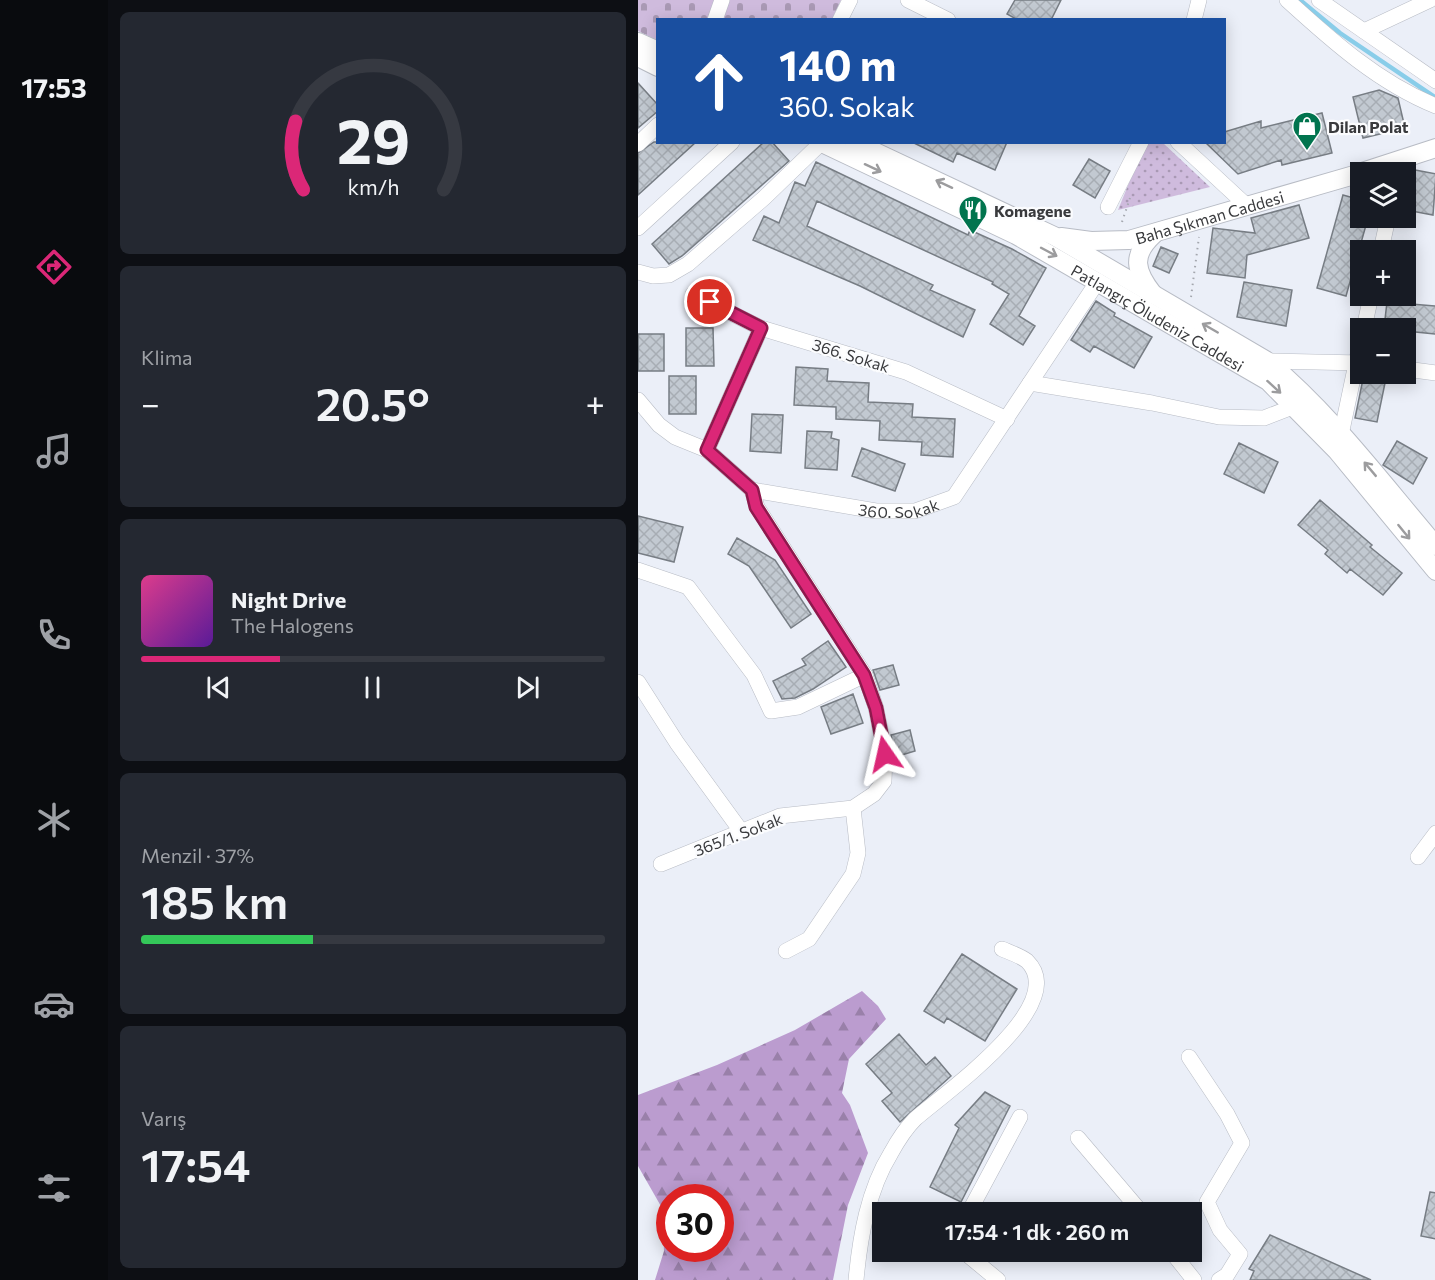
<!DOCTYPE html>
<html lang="tr">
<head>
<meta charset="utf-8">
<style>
	body { margin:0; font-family:Commissioner,sans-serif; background:#242831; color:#f1f3f6; height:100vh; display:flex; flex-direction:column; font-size:22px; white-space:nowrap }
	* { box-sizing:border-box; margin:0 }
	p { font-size:20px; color:#9ea1a6 }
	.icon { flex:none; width:33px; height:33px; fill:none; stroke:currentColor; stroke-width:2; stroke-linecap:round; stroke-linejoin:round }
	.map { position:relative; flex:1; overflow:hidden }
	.details { display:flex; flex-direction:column; gap:12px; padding:12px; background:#0d0f14; width:530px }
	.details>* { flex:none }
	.guide { position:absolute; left:18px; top:18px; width:570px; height:126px; border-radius:0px; box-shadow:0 3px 15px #0003; background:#1a4fa0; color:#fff; overflow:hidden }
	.fabs { position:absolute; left:712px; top:162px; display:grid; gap:12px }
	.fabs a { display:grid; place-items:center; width:66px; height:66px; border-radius:0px; background:#171b24; box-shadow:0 3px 15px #0003; font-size:30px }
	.speed { position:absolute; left:18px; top:1184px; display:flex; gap:12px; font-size:30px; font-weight:700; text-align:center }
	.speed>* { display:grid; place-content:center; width:78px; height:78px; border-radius:50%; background:#171b24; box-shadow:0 3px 15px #0003; line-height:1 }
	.speed .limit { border:9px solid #d22; background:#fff; color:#111 }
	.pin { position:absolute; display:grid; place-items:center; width:51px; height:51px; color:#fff; margin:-26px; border:3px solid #fff; border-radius:50%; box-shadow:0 2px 6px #0007 }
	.me { position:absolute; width:66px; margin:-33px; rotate:349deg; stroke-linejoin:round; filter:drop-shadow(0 0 4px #0008) }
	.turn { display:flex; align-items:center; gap:21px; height:126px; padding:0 24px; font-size:27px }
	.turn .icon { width:78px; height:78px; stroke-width:2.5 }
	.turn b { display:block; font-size:42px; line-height:51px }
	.big { font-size:45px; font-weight:600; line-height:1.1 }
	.details .tile { flex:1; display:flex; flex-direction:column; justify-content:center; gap:9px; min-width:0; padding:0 21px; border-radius:9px; background:#242831 }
	.details .dial { align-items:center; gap:0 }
	.dial svg { height:156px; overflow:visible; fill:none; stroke:#363941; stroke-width:7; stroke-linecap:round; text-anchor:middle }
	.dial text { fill:#f1f3f6; stroke:none }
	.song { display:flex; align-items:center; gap:18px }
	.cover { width:72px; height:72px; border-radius:9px; background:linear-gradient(135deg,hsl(330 70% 55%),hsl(270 70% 35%)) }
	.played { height:6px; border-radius:3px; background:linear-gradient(90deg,#db2777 30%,#363941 30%) }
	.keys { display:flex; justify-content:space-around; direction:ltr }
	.heat { display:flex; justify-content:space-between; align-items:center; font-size:33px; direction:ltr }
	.charge { height:9px; border-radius:4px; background:linear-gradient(90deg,#34c759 37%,#363941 0) }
	.trip { position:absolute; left:234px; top:1202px; width:330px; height:60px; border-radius:0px; background:#171b24; box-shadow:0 3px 15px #0003; font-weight:600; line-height:60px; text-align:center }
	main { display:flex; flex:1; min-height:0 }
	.menu { display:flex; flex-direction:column; width:108px; justify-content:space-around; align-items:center; background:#090b0e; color:#9ea1a6 }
	.menu .icon { width:42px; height:42px }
	.menu .on { color:#db2777 }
	.menu b { font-size:27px; color:#f1f3f6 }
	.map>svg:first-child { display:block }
</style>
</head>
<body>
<main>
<nav class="menu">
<b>17:53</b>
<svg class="icon on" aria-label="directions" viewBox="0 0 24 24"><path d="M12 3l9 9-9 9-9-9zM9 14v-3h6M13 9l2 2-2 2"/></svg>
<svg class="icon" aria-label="music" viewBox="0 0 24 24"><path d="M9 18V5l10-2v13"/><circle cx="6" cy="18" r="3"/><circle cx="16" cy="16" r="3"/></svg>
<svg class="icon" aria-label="phone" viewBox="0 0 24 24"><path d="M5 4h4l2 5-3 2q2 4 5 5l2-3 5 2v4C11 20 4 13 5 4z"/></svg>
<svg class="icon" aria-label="climate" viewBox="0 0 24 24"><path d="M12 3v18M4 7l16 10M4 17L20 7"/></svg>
<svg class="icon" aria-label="car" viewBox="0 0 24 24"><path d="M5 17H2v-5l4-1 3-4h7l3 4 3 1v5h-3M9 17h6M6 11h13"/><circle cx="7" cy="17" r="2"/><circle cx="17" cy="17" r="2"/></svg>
<svg class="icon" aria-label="filters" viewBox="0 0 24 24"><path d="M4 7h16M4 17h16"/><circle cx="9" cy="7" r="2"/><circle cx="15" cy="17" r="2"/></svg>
</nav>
<section class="details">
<div class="tile dial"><svg viewBox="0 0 100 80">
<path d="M14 69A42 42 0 1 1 86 69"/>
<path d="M14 69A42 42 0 0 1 10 34" stroke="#db2777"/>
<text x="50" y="56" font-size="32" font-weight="700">29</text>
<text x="50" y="72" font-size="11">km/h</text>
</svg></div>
<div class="tile"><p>Klima</p>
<div class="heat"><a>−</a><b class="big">20.5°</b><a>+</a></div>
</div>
<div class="tile">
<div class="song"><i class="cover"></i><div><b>Night Drive</b><p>The Halogens</p></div></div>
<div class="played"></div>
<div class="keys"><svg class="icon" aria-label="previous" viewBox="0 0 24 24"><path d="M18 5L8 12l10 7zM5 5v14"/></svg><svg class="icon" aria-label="pause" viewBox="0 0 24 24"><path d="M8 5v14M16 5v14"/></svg><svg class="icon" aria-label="next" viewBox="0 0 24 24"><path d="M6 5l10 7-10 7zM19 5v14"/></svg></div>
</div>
<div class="tile"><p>Menzil · 37%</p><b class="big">185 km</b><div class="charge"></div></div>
<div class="tile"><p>Varış</p><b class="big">17:54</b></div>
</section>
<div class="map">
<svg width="798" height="1280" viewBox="0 0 798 1280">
	<defs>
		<pattern id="forest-firs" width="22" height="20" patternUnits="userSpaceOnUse" patternTransform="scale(1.5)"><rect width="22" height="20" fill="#bb9ccf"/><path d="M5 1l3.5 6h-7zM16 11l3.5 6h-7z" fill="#9980a9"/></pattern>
		<pattern id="cemetery-stones" width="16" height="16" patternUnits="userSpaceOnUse" patternTransform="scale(1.5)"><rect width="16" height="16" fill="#cfbbdd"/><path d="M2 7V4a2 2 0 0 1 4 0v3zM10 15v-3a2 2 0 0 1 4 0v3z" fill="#a999b4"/></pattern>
		<pattern id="park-dots" width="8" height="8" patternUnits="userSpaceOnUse" patternTransform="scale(1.5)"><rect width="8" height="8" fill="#cfbbdd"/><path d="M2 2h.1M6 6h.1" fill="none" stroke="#a999b4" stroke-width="1.8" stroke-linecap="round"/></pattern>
		<pattern id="building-cross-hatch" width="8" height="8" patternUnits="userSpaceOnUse" patternTransform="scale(1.5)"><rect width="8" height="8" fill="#c2c9d1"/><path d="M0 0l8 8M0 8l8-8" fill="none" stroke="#a7adb4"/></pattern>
	</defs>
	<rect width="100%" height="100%" fill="#ebeff8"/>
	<path fill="url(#forest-firs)" fill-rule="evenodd" d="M224 991 240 1006 248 1019 211 1059 204 1093 212 1105 230 1153 210 1205 195 1280H17L26 1251 24 1208 0 1166V1095L79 1065 157 1030ZM32 1197H82V1248H32Z"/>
	<path fill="url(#cemetery-stones)" d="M0 0H203L194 19 20 20 19 40 0 31Z"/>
	<path fill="url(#park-dots)" d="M507 143H525L572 187 480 210Z"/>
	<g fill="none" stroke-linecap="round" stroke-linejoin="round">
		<path stroke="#89cde9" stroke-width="4.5" d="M662 0 702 33 798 98"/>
	</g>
	<path fill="url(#building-cross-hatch)" stroke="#777d84" stroke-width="1.5" d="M377 0H423L413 20H380L369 14Z
		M0 83 20 105V111L0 128Z
		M741 90 760 98 767 128 725 138 715 97Z
		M684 113 694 153 644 165 643 160 600 174 567 142H586V132L623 121V128Z
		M16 142H58L0 195V153Z
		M126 142H134L151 161 44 256 31 264 14 244Z
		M274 142H369L357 170 319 153 315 162Z
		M451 159 472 171 457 198 435 185Z
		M178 162 330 235 332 230 374 249 408 268 381 316 397 326 385 345 352 324 371 294 354 284 355 282 179 201 169 226 295 285 292 290 337 310 325 337 222 286 115 240 126 216 141 223 157 182 167 186Z
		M772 169 798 174 795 215 768 210Z
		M705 195 723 200V218H730L708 296 679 288Z
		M661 205 671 238 609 255 607 278 569 273 575 228 617 233 613 218Z
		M523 247 540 254 531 273 515 266Z
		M606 282 654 290 648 326 599 317Z
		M458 301 477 313 476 316 514 337 496 368 456 346 452 352 433 340Z
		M749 302 798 306V334L768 331V328H746Z
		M48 328H75L76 366H48Z
		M0 334H26V371H0Z
		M158 367 190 369 189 381 231 383 230 402 275 404 274 417 317 419 315 457 283 455 284 442 241 440 242 421 198 419V407L156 405Z
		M31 376H58V414H31Z
		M725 379 747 383 739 422 717 418Z
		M114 414 145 415 143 453 112 451Z
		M169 431 194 432 193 438 201 440 199 470 167 468Z
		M759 441 789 458 775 484 745 465Z
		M601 443 640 462 626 493 586 474Z
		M224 448 267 464 257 491 214 476Z
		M682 500 734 545 732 547 764 573 745 595 712 569 709 573 687 554 690 550 660 525Z
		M0 516 45 527 36 562 0 553Z
		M99 538 137 560 173 614 153 628 111 566 90 554Z
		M190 641 208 667 175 689 157 698 144 699 135 681 168 665 164 659Z
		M255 665 261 685 242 690 235 670Z
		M215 694 225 723 193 734 183 707Z
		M272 730 277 751 257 757 253 735Z
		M324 954 379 989 347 1041 309 1018 306 1023 286 1011Z
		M261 1034 288 1065 297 1057 313 1076 262 1122 244 1101 254 1093 228 1064Z
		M347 1092 372 1106 323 1202 292 1187 321 1128 317 1125Z
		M792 1192 798 1193V1239L783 1236Z
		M632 1235 733 1280H612L616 1271 611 1269Z"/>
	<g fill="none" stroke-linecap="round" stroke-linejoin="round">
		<g stroke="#b8bcc5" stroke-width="16">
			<g id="minor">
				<path d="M270 0 310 20"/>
				<path d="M649 0C694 41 741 83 798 106"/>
				<path d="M681 0 798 81"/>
				<path d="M77 20 84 0"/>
				<path d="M202 20 212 0"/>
				<path d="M556 20 561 0"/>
				<path d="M726 31 792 0"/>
				<path d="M540 142 608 205"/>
				<path d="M0 144 20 125"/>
				<path d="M470 207 503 142"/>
				<path d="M0 228 94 142"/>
				<path d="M743 250 750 218"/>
				<path d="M0 272 15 276 31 275 50 264 126 198 183 143"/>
				<path d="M55 294 123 328 268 372 369 419"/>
				<path d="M726 328 733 296"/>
				<path d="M629 361 723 363"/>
				<path d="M768 369 798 373"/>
				<path d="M392 383 514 403 581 417 626 418 657 406"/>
				<path id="s1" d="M0 400 21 425 37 437 69 450 114 490 238 511H277L316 497 460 281"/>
				<path d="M703 435 723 340"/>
				<path d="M69 450 123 328"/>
				<path d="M0 570 50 587 116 675 133 711 160 707 227 675"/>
				<path d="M0 682 39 743 103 831"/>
				<path d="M780 857 798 833"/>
				<path d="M23 864 142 816 215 808 236 794 246 781 247 754 238 708 227 675 119 507 114 490"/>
				<path d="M148 951 171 939 215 874 220 853 215 808"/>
				<path d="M551 1057 589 1114 604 1143 569 1202 582 1230 602 1254 589 1275 581 1280"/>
				<path d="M440 1138 503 1212"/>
				<path d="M331 1212 382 1117"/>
				<path d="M325 1251 360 1280"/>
				<path d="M533 1251 556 1280"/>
				<path d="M218 1280C222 1237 230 1190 253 1153 259 1142 268 1128 277 1119 305 1094 434 1005 389 961 383 956 371 952 364 949"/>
			</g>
		</g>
		<g stroke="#b8bcc5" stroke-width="20">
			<g id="major">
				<path d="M0 42 20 51"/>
				<path d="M0 57 20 67"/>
				<path id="s2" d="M182 142 378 235 630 381 699 451 798 571"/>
				<path d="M216 142 416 236 629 361C693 414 744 483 798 546"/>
				<path d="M724 172 798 148"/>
				<path id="s3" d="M423 237 453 241 491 240 723 173"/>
				<path d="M515 294C497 271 493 255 516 234"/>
			</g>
		</g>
		<path stroke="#a4a7ae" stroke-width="2" stroke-dasharray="1.5 4.5" stroke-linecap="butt" d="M484 222 492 198
			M553 297 561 237"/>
		<use href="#minor" stroke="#fff" stroke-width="15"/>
		<use href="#major" stroke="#fff" stroke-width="18"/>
	</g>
	<defs><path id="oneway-shaft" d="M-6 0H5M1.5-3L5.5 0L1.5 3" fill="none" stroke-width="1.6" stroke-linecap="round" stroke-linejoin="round" transform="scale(1.5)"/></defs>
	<g stroke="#9c9c9e">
		<use href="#oneway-shaft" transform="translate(235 168) rotate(25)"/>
		<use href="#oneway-shaft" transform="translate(306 184) rotate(-155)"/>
		<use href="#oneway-shaft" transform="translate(411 252) rotate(28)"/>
		<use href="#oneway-shaft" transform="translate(572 328) rotate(-150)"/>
		<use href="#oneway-shaft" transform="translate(636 387) rotate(42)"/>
		<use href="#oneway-shaft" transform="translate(732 469) rotate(-130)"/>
		<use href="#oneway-shaft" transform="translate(766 532) rotate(51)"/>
	</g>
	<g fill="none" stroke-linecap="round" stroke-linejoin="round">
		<g stroke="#8e194d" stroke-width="15">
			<path id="route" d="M72 302 123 328 69 450 114 490 118 507 226 675 238 708 247 754"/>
		</g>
		<use href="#route" stroke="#db2777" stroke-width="10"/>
	</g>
	<defs>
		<g id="shop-pin" transform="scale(1.5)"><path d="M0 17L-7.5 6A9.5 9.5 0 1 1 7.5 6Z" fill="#01744e" stroke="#fbfcfe"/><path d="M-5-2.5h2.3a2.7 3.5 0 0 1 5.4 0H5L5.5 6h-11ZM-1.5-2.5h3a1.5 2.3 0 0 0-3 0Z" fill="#fff"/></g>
		<g id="restaurant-pin" transform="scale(1.5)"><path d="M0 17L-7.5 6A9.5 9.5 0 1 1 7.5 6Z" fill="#01744e" stroke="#fbfcfe"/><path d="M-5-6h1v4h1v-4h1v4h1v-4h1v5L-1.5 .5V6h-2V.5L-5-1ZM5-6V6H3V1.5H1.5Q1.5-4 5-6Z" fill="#fff"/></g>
	</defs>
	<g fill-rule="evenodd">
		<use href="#shop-pin" x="669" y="126"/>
		<use href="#restaurant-pin" x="335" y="210"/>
	</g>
	<g text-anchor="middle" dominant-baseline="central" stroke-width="4.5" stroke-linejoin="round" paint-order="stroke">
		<g font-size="16" font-weight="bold" fill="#393a3d" stroke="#fbfcfe" text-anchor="start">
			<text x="690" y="126">Dilan Polat</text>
			<text x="356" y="210">Komagene</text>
		</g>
		<g font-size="16" fill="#393a3d" stroke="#fbfcfe">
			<text stroke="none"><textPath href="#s3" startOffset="152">Baha Şıkman Caddesi</textPath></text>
			<text stroke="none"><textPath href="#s2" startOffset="381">Patlangıç Öludeniz Caddesi</textPath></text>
			<text transform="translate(213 355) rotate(17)">366. Sokak</text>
			<text stroke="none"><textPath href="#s1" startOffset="296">360. Sokak</textPath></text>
			<text transform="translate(100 834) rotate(-21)">365/1. Sokak</text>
		</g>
	</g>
</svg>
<div class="fabs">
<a><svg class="icon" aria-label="layers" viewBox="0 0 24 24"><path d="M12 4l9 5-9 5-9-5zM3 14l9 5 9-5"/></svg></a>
<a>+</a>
<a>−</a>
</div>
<div class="speed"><div class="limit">30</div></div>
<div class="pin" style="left:72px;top:302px;background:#d93025"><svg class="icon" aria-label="arrive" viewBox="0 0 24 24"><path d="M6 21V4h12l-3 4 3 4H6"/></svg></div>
<svg class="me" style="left:247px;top:754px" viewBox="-20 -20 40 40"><path d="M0-17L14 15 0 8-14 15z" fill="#db2777" stroke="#fff" stroke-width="4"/></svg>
<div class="trip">17:54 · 1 dk · 260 m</div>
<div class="guide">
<div class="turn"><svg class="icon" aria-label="ahead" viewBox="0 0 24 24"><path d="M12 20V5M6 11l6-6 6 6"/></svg><div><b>140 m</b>360. Sokak</div></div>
</div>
</div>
</main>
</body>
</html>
